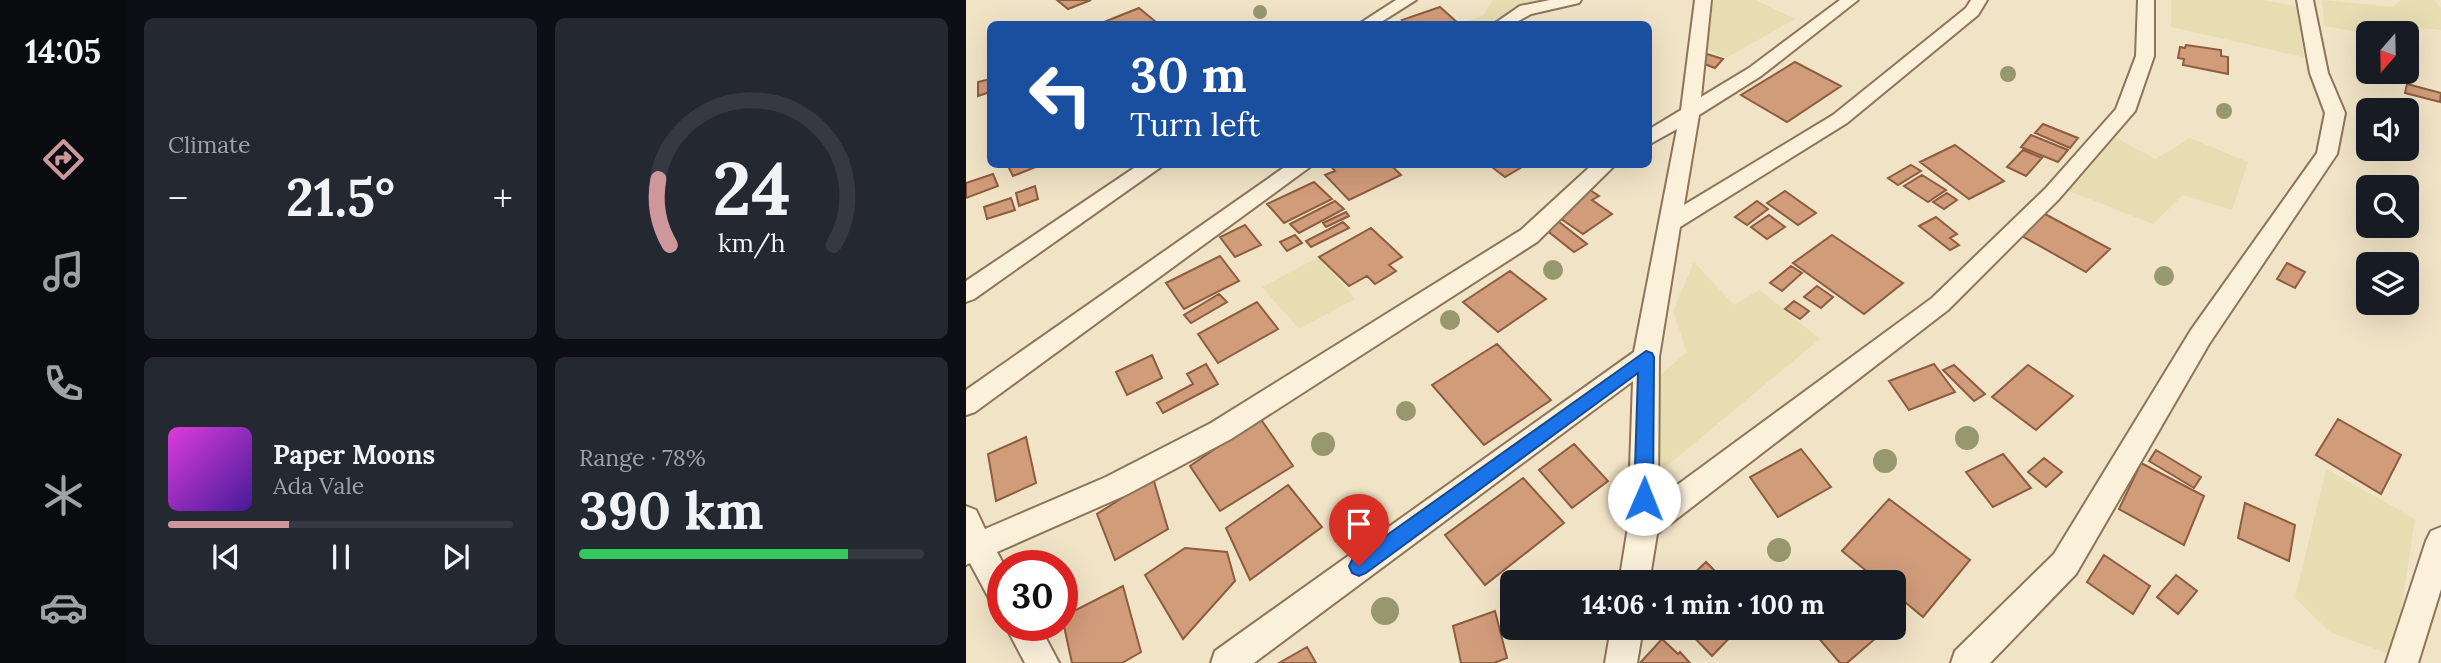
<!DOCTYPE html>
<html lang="en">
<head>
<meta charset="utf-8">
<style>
	body { margin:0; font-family:Lora,serif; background:#242831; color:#f1f3f6; height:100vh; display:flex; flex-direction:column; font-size:26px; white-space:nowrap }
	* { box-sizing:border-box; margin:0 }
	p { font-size:23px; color:#9ea1a6 }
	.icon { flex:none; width:38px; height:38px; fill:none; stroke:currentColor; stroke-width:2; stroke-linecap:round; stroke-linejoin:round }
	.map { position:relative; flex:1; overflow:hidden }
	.details { display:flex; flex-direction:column; gap:18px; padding:18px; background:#0d0f14; width:840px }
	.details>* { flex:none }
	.banner { position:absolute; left:21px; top:21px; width:665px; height:147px; border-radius:10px; box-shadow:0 7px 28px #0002; background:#1a4fa0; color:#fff; overflow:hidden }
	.needle { width:46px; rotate:200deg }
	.fabs { position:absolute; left:1390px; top:21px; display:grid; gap:14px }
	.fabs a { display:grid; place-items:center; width:63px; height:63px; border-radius:10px; background:#171b24; box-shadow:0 7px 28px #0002; font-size:35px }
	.speed { position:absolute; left:21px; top:550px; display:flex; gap:14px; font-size:35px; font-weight:700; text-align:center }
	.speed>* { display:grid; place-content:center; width:91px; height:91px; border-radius:50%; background:#171b24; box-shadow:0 7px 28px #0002; line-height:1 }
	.speed .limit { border:10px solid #d22; background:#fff; color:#111 }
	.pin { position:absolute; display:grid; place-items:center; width:60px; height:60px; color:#fff; margin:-72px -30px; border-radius:50% 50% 50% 0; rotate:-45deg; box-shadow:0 0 7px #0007 }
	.pin .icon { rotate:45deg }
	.me { position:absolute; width:77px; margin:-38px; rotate:1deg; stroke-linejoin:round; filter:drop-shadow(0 0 5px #0008) }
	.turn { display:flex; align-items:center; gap:24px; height:147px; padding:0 28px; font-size:32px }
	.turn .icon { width:91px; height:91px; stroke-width:2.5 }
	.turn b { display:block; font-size:49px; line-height:60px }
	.big { font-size:52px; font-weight:800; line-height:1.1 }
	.details .widget { flex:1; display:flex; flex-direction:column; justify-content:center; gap:10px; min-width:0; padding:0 24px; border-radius:10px; background:#242831 }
	.details .dial { align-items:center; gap:0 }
	.dial svg { height:182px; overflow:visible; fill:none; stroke:#363941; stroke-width:7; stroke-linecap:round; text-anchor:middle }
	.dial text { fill:#f1f3f6; stroke:none }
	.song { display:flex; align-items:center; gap:21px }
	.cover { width:84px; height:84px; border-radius:10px; background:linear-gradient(135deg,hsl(300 70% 55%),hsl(260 70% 35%)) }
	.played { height:7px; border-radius:4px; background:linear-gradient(90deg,#cd979b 35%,#363941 35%) }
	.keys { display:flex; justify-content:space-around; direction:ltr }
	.heat { display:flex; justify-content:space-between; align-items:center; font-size:38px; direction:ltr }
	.charge { height:10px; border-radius:5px; background:linear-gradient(90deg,#34c759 78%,#363941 0) }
	.details .tiles { flex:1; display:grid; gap:18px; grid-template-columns:repeat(2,1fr) }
	.trip { position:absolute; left:534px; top:570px; width:406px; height:70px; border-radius:10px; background:#171b24; box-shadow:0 7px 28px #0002; font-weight:800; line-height:70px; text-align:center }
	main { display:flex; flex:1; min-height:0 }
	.dock { display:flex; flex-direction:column; width:126px; justify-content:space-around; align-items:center; background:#090b0e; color:#9ea1a6 }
	.dock .icon { width:49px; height:49px }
	.dock .on { color:#cd979b }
	.dock b { font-size:32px; color:#f1f3f6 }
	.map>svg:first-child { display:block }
</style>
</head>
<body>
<main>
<nav class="dock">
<b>14:05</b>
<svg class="icon on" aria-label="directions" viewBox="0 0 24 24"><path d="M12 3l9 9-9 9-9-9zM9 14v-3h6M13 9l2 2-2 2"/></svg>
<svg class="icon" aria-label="music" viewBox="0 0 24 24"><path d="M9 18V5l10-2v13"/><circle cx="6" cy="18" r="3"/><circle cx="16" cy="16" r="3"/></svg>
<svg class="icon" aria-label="phone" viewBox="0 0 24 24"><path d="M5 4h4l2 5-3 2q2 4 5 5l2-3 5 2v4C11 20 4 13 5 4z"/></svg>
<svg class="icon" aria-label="climate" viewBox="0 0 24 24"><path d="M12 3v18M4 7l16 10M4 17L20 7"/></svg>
<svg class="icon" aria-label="car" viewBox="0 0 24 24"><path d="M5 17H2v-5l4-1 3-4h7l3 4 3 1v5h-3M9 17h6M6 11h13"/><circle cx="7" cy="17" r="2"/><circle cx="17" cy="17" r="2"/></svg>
</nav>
<section class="details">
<div class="tiles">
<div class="widget"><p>Climate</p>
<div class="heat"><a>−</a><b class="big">21.5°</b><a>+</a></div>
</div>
<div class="widget dial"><svg viewBox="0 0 100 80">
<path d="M14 69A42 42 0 1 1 86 69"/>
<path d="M14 69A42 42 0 0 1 9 40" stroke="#cd979b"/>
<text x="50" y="56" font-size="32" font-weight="700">24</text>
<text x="50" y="72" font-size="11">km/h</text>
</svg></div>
<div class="widget">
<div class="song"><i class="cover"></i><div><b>Paper Moons</b><p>Ada Vale</p></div></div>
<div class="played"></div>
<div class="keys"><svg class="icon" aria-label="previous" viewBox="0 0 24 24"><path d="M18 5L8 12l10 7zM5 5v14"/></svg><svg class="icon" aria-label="pause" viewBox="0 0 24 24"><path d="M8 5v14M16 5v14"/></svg><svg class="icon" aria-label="next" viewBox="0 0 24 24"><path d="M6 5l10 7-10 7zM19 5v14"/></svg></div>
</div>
<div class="widget"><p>Range · 78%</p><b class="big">390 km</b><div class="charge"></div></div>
</div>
</section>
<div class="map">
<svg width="1475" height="663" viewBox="0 0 1475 663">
	<rect width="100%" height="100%" fill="#f1e3c6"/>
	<path fill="#e7ddb3" d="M527 0H589L553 10 532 24 499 22 517 15Z
		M742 0H790L829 19 760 58 736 47 746 13Z
		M1205 0H1296L1330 6 1338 57 1205 27Z
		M1356 0 1427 7 1435 0H1468L1475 8V30L1420 25 1415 33 1402 34 1358 26Z
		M1147 136 1189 159 1224 138 1282 162 1266 210 1217 195 1187 224 1098 189Z
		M353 257 389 299 333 329 296 287Z
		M728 262 768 305 794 290 854 339 697 469 679 389 721 352 707 311Z
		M1360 469 1449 519 1428 656 1364 632 1329 598Z"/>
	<path fill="#d19c7a" stroke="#8e5c3f" stroke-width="2" d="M91 0H125L102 9Z
		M474 7 493 24H441L436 20Z
		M173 8 190 22 133 24Z
		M1220 45 1255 50V56L1262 57V74L1217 65 1218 59 1212 58 1214 47 1219 48Z
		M741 54 757 59 749 68 733 62Z
		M829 62 875 86 821 122 775 95Z
		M24 79V92L12 96V82Z
		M1441 84 1475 93 1474 102 1439 93Z
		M1077 124 1112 138 1104 148 1069 133Z
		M1065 135 1102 150 1092 162 1055 147Z
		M989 145 1038 181 1003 199 954 162Z
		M1057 150 1076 158 1060 176 1041 167Z
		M41 164H77L47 176Z
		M424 164 435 175 383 200 359 175 369 171 363 164Z
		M522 164H561L539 177Z
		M945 165 955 171 932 185 922 178Z
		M27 174 32 186 0 198V183Z
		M956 175 980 190 962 202 938 186Z
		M348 182 366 199 318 223 301 204Z
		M69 186 72 199 53 206 50 193Z
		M624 190 633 196 626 200 646 214 617 234 588 214Z
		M819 191 850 213 832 225 801 203Z
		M981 193 991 200 978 209 967 202Z
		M45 198 49 210 21 219 18 207Z
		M369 201 378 209 333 233 324 224Z
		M791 201 802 209 781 225 769 217Z
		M380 212 383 216 360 227 357 223Z
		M1079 214 1144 249 1120 272 1056 236Z
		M803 215 819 227 801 239 785 227Z
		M970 217 991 234 984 238 993 245 984 250 953 226Z
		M592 221 621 244 608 252 579 229Z
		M377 222 383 228 345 247 340 241Z
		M279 225 295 245 269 257 254 237Z
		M405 228 436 257 423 265 430 271 409 284 401 276 383 286 353 257Z
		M329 235 336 243 321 251 314 242Z
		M866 235 937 283 898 314 827 263Z
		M254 256 273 281 218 309 200 283Z
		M1321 263 1339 272 1329 288 1311 279Z
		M825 266 836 273 816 291 804 283Z
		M544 271 580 299 532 332 497 302Z
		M851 286 867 297 855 308 838 297Z
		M253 294 261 302 225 323 218 315Z
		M828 301 843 311 834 319 819 309Z
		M291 302 312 329 252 363 232 334Z
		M531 344 585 400 518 445 466 385Z
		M186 355 196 378 161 395 150 372Z
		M240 364 252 384 197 413 191 403 227 384 221 374Z
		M968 364 989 392 943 410 923 381Z
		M988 365 1019 394 1008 401 977 370Z
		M1062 365 1107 396 1070 430 1026 397Z
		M294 418 327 466 254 511 224 466Z
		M1372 419 1435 455 1415 494 1350 455Z
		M60 437 70 483 30 501 22 454Z
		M608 444 642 481 606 508 573 470Z
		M835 449 865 487 812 517 784 477Z
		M1190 450 1235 477 1228 488 1183 461Z
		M1037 454 1065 488 1027 507 1000 472Z
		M1078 458 1096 472 1080 487 1062 472Z
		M1175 463 1238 496 1218 545 1153 509Z
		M187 478 202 529 149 560 131 514Z
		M557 478 598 523 519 585 479 535Z
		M322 485 356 527 284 580 260 528Z
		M923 499 1004 560 957 617 928 593V583H915L876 551Z
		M1279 503 1329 525 1323 561 1272 538Z
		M219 548 261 552 269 581 217 639 179 575Z
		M1138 555 1184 586 1167 614 1121 582Z
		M740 562 761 583H718Z
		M1210 575 1231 591 1212 614 1191 597Z
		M157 586 175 652 156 663H106L96 617Z
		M529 611 541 658 528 663H495L487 626Z
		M719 628H773L746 656Z
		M844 628H901L910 638 881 663H874Z
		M696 639 712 654 714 652 724 663H674Z
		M341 647 350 663H313Z"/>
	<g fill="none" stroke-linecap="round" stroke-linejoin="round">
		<g stroke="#8d745a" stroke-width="4">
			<path id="minor" d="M430 0H450L412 24H393Z
				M584 0H615L613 3 565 14 547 24H528L554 6Z
				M729 0H745L735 97 783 68 874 0H892L795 76 733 115 718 205 867 115 1000 8 1005 0H1021L1012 15 881 123 714 227 693 357 692 499 966 298 1079 189 1150 109 1170 56 1172 0H1188V56L1169 111 1093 199 982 310 691 534 683 583H653L662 527 667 381 288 663H245L249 651 668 352 711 129 682 145V130L715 110Z
				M1331 0H1347L1362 73 1379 113 1371 154 1243 344 1110 574 1024 663H985L989 651 1088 554 1225 330 1351 153 1359 113 1344 73Z
				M174 164H199L8 299 0 302V281Z
				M323 164H348L9 412 0 415V390Z
				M627 164H650L571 242 265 439 160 495 31 552 38 565 37 608 26 604 4 563 0 565V506L10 510 19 529 140 477 245 423 555 230Z
				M1475 527V589L1452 663H1420L1460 541 1465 531Z
				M39 625H73L93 663H59Z
				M645 628H677L671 663H639Z"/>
		</g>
		<use href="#minor" fill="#fbf0da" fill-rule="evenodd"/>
	</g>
	<g fill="#97986d">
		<circle cx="294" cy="12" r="7"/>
		<circle cx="1042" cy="74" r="8"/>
		<circle cx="1258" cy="111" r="8"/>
		<circle cx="587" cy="270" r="10"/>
		<circle cx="1198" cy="276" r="10"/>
		<circle cx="484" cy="320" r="10"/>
		<circle cx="440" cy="411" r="10"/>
		<circle cx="1001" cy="438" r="12"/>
		<circle cx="357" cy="444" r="12"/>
		<circle cx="919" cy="461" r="12"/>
		<circle cx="813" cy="550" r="12"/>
		<circle cx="419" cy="611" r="14"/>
	</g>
	<path fill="#1a73e8" stroke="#114b97" stroke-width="2" d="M680 351 686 353 688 357 687 499 684 505 678 508 671 505 668 499 672 373 400 573 393 576 386 573 383 566 386 560Z"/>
</svg>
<div class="fabs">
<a><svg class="needle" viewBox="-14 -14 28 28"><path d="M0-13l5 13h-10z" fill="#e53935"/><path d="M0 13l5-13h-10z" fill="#9ea1a6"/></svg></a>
<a><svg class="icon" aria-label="sound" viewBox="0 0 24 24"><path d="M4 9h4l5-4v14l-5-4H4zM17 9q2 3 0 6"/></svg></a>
<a><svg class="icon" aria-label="search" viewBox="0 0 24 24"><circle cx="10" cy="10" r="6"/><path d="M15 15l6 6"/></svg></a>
<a><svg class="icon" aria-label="layers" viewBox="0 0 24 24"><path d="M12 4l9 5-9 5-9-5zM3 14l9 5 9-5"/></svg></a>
</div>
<div class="speed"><div class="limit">30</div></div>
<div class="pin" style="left:393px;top:566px;background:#d93025"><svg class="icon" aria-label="arrive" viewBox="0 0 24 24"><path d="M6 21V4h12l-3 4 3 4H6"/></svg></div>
<svg class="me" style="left:678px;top:499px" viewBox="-20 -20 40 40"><circle r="19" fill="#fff"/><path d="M0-13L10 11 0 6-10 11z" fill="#1a73e8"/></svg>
<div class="trip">14:06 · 1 min · 100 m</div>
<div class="banner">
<div class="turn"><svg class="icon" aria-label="left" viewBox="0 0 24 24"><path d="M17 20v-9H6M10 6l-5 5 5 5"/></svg><div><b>30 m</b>Turn left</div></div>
</div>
</div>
</main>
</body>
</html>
